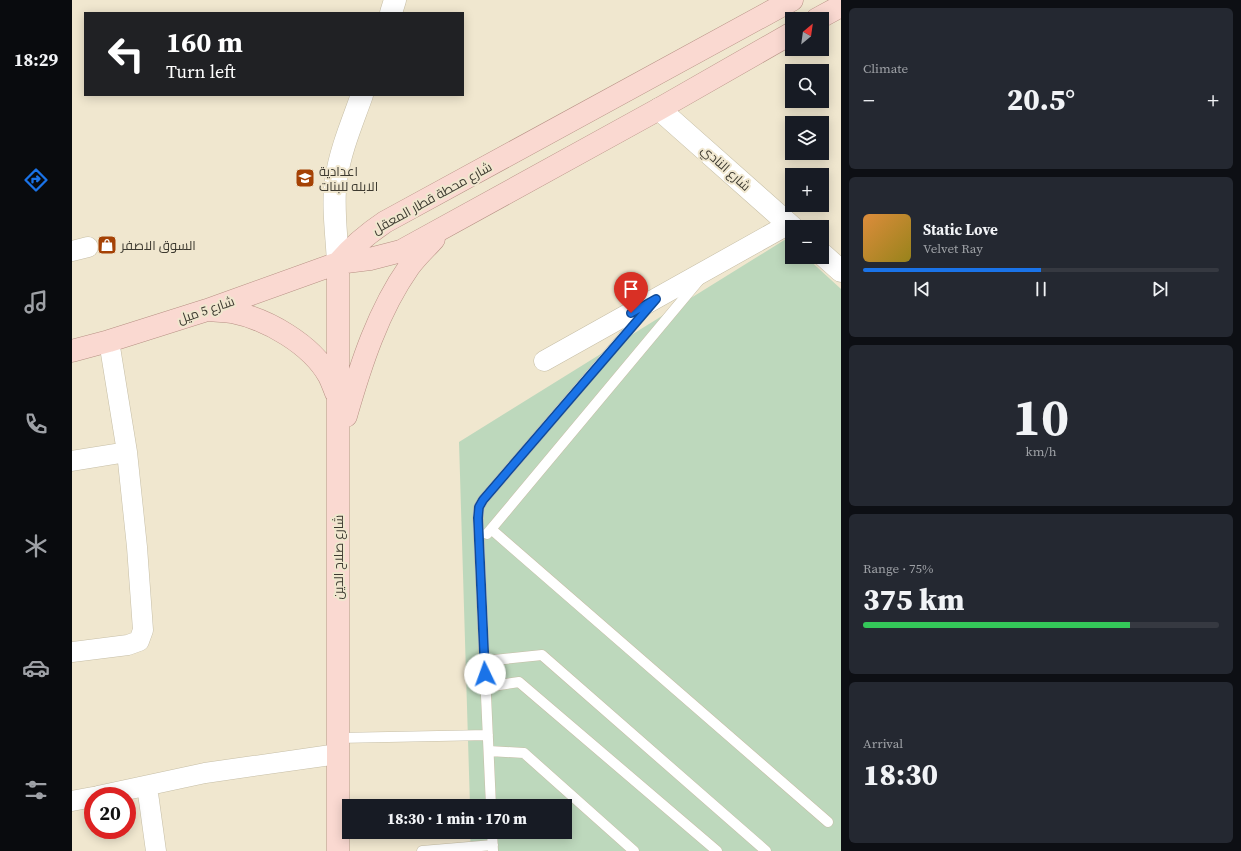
<!DOCTYPE html>
<html lang="en">
<head>
<meta charset="utf-8">
<style>
	body { margin:0; font-family:"Source Serif 4",Cairo,serif; background:#242831; color:#f1f3f6; height:100vh; display:flex; flex-direction:column; font-size:15px; white-space:nowrap }
	* { box-sizing:border-box; margin:0 }
	p { font-size:13px; color:#9ea1a6 }
	.icon { flex:none; width:22px; height:22px; fill:none; stroke:currentColor; stroke-width:2; stroke-linecap:round; stroke-linejoin:round }
	.map { position:relative; flex:1; overflow:hidden }
	.drawer { display:flex; flex-direction:column; gap:8px; padding:8px; background:#0d0f14; width:400px }
	.drawer>* { flex:none }
	.top-card { position:absolute; left:12px; top:12px; width:380px; height:84px; border-radius:0px; box-shadow:0 2px 10px #0003; background:#202124; color:#fff; overflow:hidden }
	.needle { width:26px; rotate:29deg }
	.tools { position:absolute; left:713px; top:12px; display:grid; gap:8px }
	.tools a { display:grid; place-items:center; width:44px; height:44px; border-radius:0px; background:#171b24; box-shadow:0 2px 10px #0003; font-size:20px }
	.speed { position:absolute; left:12px; top:787px; display:flex; gap:8px; font-size:20px; font-weight:700; text-align:center }
	.speed>* { display:grid; place-content:center; width:52px; height:52px; border-radius:50%; background:#171b24; box-shadow:0 2px 10px #0003; line-height:1 }
	.speed .limit { border:6px solid #d22; background:#fff; color:#111 }
	.pin { position:absolute; display:grid; place-items:center; width:34px; height:34px; color:#fff; margin:-41px -17px; border-radius:50% 50% 50% 0; rotate:-45deg; box-shadow:0 0 4px #0007 }
	.pin .icon { rotate:45deg }
	.me { position:absolute; width:44px; margin:-22px; rotate:357deg; stroke-linejoin:round; filter:drop-shadow(0 0 3px #0008) }
	.turn { display:flex; align-items:center; gap:14px; height:84px; padding:0 16px; font-size:18px }
	.turn .icon { width:52px; height:52px; stroke-width:2.5 }
	.turn b { display:block; font-size:28px; line-height:34px }
	.big { font-size:30px; font-weight:800; line-height:1.1 }
	.drawer .card { flex:1; display:flex; flex-direction:column; justify-content:center; gap:6px; min-width:0; padding:0 14px; border-radius:6px; background:#242831 }
	.drawer .dial { align-items:center; gap:0 }
	.dial b { font-size:52px; line-height:1 }
	.song { display:flex; align-items:center; gap:12px }
	.cover { width:48px; height:48px; border-radius:6px; background:linear-gradient(135deg,hsl(30 70% 55%),hsl(50 70% 35%)) }
	.played { height:4px; border-radius:2px; background:linear-gradient(90deg,#1a73e8 50%,#363941 50%) }
	.keys { display:flex; justify-content:space-around; direction:ltr }
	.heat { display:flex; justify-content:space-between; align-items:center; font-size:22px; direction:ltr }
	.charge { height:6px; border-radius:3px; background:linear-gradient(90deg,#34c759 75%,#363941 0) }
	.trip { position:absolute; left:270px; top:799px; width:230px; height:40px; border-radius:0px; background:#171b24; box-shadow:0 2px 10px #0003; font-weight:800; line-height:40px; text-align:center }
	main { display:flex; flex:1; min-height:0 }
	.tab-bar { display:flex; flex-direction:column; width:72px; justify-content:space-around; align-items:center; background:#090b0e; color:#9ea1a6 }
	.tab-bar .icon { width:28px; height:28px }
	.tab-bar .selected { color:#1a73e8 }
	.tab-bar b { font-size:18px; color:#f1f3f6 }
	.map>svg:first-child { display:block }
</style>
</head>
<body>
<main>
<nav class="tab-bar">
<b>18:29</b>
<svg class="icon selected" aria-label="directions" viewBox="0 0 24 24"><path d="M12 3l9 9-9 9-9-9zM9 14v-3h6M13 9l2 2-2 2"/></svg>
<svg class="icon" aria-label="music" viewBox="0 0 24 24"><path d="M9 18V5l10-2v13"/><circle cx="6" cy="18" r="3"/><circle cx="16" cy="16" r="3"/></svg>
<svg class="icon" aria-label="phone" viewBox="0 0 24 24"><path d="M5 4h4l2 5-3 2q2 4 5 5l2-3 5 2v4C11 20 4 13 5 4z"/></svg>
<svg class="icon" aria-label="climate" viewBox="0 0 24 24"><path d="M12 3v18M4 7l16 10M4 17L20 7"/></svg>
<svg class="icon" aria-label="car" viewBox="0 0 24 24"><path d="M5 17H2v-5l4-1 3-4h7l3 4 3 1v5h-3M9 17h6M6 11h13"/><circle cx="7" cy="17" r="2"/><circle cx="17" cy="17" r="2"/></svg>
<svg class="icon" aria-label="filters" viewBox="0 0 24 24"><path d="M4 7h16M4 17h16"/><circle cx="9" cy="7" r="2"/><circle cx="15" cy="17" r="2"/></svg>
</nav>
<div class="map">
<svg width="769" height="851" viewBox="0 0 769 851">
	<rect width="100%" height="100%" fill="#f0e7cf"/>
	<path fill="#bdd8bc" d="M714 239 720 245V257H734L769 289V851H399L398 832H493V806H398L387 442Z"/>
	<g fill="none" stroke-linecap="round" stroke-linejoin="round">
		<g stroke="#c6bea6" stroke-width="11">
			<path id="service" d="M419 529 756 822
				M415 534 628 279
				M413 661 470 655 694 851
				M414 687 447 682 645 851
				M266 738 416 735
				M417 751 452 753 562 851
				M419 806 406 518 407 507 411 500 573 311
				M420 832 421 851
				M350 851 421 845"/>
		</g>
		<g stroke="#c6bea6" stroke-width="21">
			<path id="minor" d="M0 251 16 247
				M472 361 717 224
				M0 461 55 452
				M0 652 56 645 67 641 71 630 65 547 55 452 37 341
				M75 786 84 851
				M26 796 133 773 266 754
				M0 801 21 797"/>
		</g>
		<g stroke="#c6bea6" stroke-width="23">
			<path id="tertiary" d="M319 13 323 0
				M587 109 720 227
				M750 254 769 271
				M266 263C265 238 260 205 264 180 268 151 280 123 290 95"/>
		</g>
		<g stroke="#b69084" stroke-width="23">
			<path id="primary" d="M745 19 769 6
				M266 263C280 247 295 234 313 222L720 0
				M138 310C145 311 153 311 160 312 195 319 239 344 257 376 260 382 262 388 264 393
				M0 351 37 341 135 310 266 263 298 259 329 251 587 109 720 33
				M274 416C289 364 306 311 337 267 344 257 354 248 362 239
				M266 851V263"/>
		</g>
		<use href="#service" stroke="#fff" stroke-width="10"/>
		<use href="#minor" stroke="#fff" stroke-width="20"/>
		<use href="#tertiary" stroke="#fff" stroke-width="22"/>
		<use href="#primary" stroke="#fad9d1" stroke-width="22"/>
	</g>
	<g fill="none" stroke-linecap="round" stroke-linejoin="round">
		<g stroke="#114b97" stroke-width="10">
			<path id="route" d="M413 674 406 518 407 507 411 500 584 299 559 313"/>
		</g>
		<use href="#route" stroke="#1a73e8" stroke-width="7"/>
	</g>
	<defs>
		<g id="school-square" transform="scale(1)"><rect x="-9" y="-9" width="18" height="18" rx="4" fill="#a54205" stroke="#f0e7cf"/><path d="M0-5L7-2L0 1L-7-2ZM-4 1L0 2.5L4 1V4Q0 6-4 4Z" fill="#fff"/></g>
		<g id="shop-square" transform="scale(1)"><rect x="-9" y="-9" width="18" height="18" rx="4" fill="#a54205" stroke="#f0e7cf"/><path d="M-5-2.5h2.3a2.7 3.5 0 0 1 5.4 0H5L5.5 6h-11ZM-1.5-2.5h3a1.5 2.3 0 0 0-3 0Z" fill="#fff"/></g>
	</defs>
	<g fill-rule="evenodd">
		<use href="#school-square" x="233" y="178"/>
		<use href="#shop-square" x="35" y="245"/>
	</g>
	<g text-anchor="middle" dominant-baseline="central" stroke-width="4" stroke-linejoin="round" paint-order="stroke">
		<g font-size="13" fill="#3d3a30" stroke="#f0e7cf">
			<text transform="translate(654 168) rotate(42)">شارع النادي</text>
			<text transform="translate(360 198) rotate(-29)">شارع محطة قطار المعقل</text>
			<text transform="translate(134 310) rotate(-19)">شارع 5 ميل</text>
			<text transform="translate(266 557) rotate(-90)">شارع صلاح الدين</text>
		</g>
		<g font-size="13" fill="#3d3a30" stroke="#f0e7cf" text-anchor="start">
			<text x="247" y="171">اعدادية<tspan x="247" dy="15">الابله للبنات</tspan></text>
			<text x="49" y="245">السوق الاصفر</text>
		</g>
	</g>
</svg>
<div class="tools">
<a><svg class="needle" viewBox="-14 -14 28 28"><path d="M0-13l5 13h-10z" fill="#e53935"/><path d="M0 13l5-13h-10z" fill="#9ea1a6"/></svg></a>
<a><svg class="icon" aria-label="search" viewBox="0 0 24 24"><circle cx="10" cy="10" r="6"/><path d="M15 15l6 6"/></svg></a>
<a><svg class="icon" aria-label="layers" viewBox="0 0 24 24"><path d="M12 4l9 5-9 5-9-5zM3 14l9 5 9-5"/></svg></a>
<a>+</a>
<a>−</a>
</div>
<div class="speed"><div class="limit">20</div></div>
<div class="pin" style="left:559px;top:313px;background:#d93025"><svg class="icon" aria-label="arrive" viewBox="0 0 24 24"><path d="M6 21V4h12l-3 4 3 4H6"/></svg></div>
<svg class="me" style="left:413px;top:674px" viewBox="-20 -20 40 40"><circle r="19" fill="#fff"/><path d="M0-13L10 11 0 6-10 11z" fill="#1a73e8"/></svg>
<div class="trip">18:30 · 1 min · 170 m</div>
<div class="top-card">
<div class="turn"><svg class="icon" aria-label="left" viewBox="0 0 24 24"><path d="M17 20v-9H6M10 6l-5 5 5 5"/></svg><div><b>160 m</b>Turn left</div></div>
</div>
</div>
<section class="drawer">
<div class="card"><p>Climate</p>
<div class="heat"><a>−</a><b class="big">20.5°</b><a>+</a></div>
</div>
<div class="card">
<div class="song"><i class="cover"></i><div><b>Static Love</b><p>Velvet Ray</p></div></div>
<div class="played"></div>
<div class="keys"><svg class="icon" aria-label="previous" viewBox="0 0 24 24"><path d="M18 5L8 12l10 7zM5 5v14"/></svg><svg class="icon" aria-label="pause" viewBox="0 0 24 24"><path d="M8 5v14M16 5v14"/></svg><svg class="icon" aria-label="next" viewBox="0 0 24 24"><path d="M6 5l10 7-10 7zM19 5v14"/></svg></div>
</div>
<div class="card dial"><b>10</b><p>km/h</p></div>
<div class="card"><p>Range · 75%</p><b class="big">375 km</b><div class="charge"></div></div>
<div class="card"><p>Arrival</p><b class="big">18:30</b></div>
</section>
</main>
</body>
</html>
